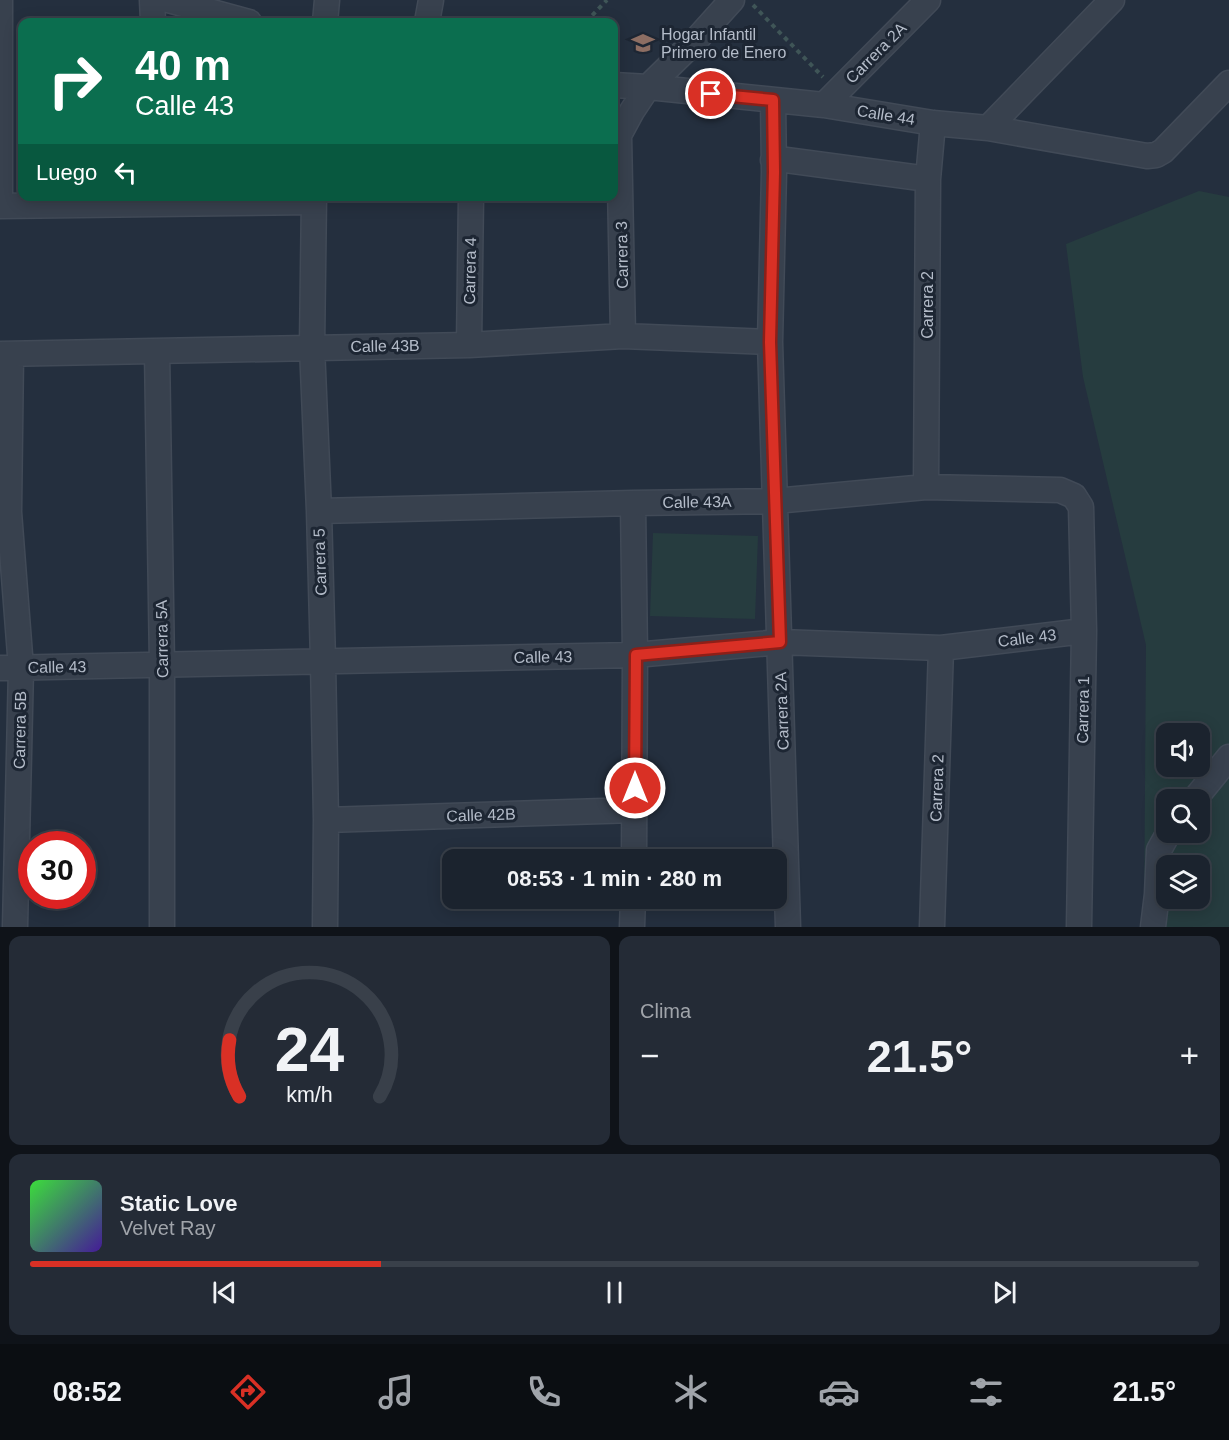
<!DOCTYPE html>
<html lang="es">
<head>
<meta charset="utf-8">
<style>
	body { margin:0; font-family:Helvetica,sans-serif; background:#242b36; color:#f1f3f6; height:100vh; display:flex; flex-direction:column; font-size:22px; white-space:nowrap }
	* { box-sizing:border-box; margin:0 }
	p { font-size:20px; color:#a0a4aa }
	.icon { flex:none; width:33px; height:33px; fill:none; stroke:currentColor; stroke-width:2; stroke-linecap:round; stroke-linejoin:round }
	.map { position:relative; height:927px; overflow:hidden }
	.panel { display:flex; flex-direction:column; gap:9px; padding:9px; background:#0f1319; flex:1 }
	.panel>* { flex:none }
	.top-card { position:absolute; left:18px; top:18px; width:600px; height:183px; border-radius:12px; box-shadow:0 3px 15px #0003,0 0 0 2px #39404a; background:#0b6e4f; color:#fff; overflow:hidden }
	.tools { position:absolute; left:1156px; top:723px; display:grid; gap:12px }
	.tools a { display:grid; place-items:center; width:54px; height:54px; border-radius:12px; background:#1b232e; box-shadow:0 3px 15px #0003,0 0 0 2px #39404a; font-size:30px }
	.speed { position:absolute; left:18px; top:831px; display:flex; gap:12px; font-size:30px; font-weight:700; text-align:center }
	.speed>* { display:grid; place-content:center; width:78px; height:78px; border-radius:50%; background:#1b232e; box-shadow:0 3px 15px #0003,0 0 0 2px #39404a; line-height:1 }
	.speed .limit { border:9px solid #d22; background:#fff; color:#111 }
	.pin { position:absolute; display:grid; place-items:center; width:51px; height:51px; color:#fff; margin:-26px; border:3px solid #fff; border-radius:50%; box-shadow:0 2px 6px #0007 }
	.me { position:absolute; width:66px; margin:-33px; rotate:0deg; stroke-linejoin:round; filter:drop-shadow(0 0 4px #0008) }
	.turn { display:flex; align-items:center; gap:21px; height:126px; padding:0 18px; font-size:27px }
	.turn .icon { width:78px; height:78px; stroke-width:2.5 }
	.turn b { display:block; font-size:42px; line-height:51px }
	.then { display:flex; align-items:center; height:57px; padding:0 18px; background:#0003; gap:12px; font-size:22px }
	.big { font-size:45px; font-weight:800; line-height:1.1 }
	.panel .tile { flex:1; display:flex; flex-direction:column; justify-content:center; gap:9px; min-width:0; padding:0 21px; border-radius:12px; background:#242b36 }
	.panel .dial { align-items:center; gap:0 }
	.dial svg { height:156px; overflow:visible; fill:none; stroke:#39404a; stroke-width:7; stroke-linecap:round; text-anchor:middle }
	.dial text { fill:#f1f3f6; stroke:none }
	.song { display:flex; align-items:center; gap:18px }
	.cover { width:72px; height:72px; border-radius:9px; background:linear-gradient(135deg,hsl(120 70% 55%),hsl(260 70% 35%)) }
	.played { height:6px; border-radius:3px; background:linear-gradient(90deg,#d93025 30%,#39404a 30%) }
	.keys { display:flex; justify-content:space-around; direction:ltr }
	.heat { display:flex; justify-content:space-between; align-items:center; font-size:33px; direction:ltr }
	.panel .tiles { flex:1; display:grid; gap:9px; grid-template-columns:1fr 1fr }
	.tile:last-child { grid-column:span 2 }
	.trip { position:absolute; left:442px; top:849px; width:345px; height:60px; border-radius:12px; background:#1b232e; box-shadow:0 3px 15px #0003,0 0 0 2px #39404a; font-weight:800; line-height:60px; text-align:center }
	.tabs { display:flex; height:96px; justify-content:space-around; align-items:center; background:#0b0e12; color:#a0a4aa }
	.tabs .icon { width:42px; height:42px }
	.tabs .current { color:#d93025 }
	.tabs b { font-size:27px; color:#f1f3f6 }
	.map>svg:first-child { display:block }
</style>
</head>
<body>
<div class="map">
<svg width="1229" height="927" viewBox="0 0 1229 927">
	<rect width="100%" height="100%" fill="#242f3e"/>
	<path fill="#263c3f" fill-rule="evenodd" d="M1199 191 1229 197V927H1144L1146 645 1083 377 1066 244ZM1167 734H1200V766H1167ZM1167 800H1200V832H1167ZM1167 866H1200V898H1167Z
		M653 533 758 536 755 619 650 616Z"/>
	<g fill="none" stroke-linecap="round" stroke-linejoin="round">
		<g stroke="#414a57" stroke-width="27">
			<path id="minor" d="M152 0 153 22
				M168 0 249 22
				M325 22 327 0
				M427 22 431 0
				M614 85 648 87 824 105 933 123 988 128 1147 156 1156 155 1163 151 1229 83
				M773 100 774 172 770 342 788 927
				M824 105 928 0
				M988 128 1112 0
				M773 160H786L928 179
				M314 196 312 347 319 511 323 661 326 820 325 927
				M0 206 313 202
				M0 206V0
				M623 336 619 135 632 111 648 87 696 40 732 0
				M469 345 471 196
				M157 351 162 665V927
				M0 354 469 345 623 336 770 342
				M11 354 9 512 21 668 15 927
				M926 487 928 179 933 123
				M633 503 635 655 634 860
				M319 511 633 503 775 501 926 487 1060 490 1074 496 1081 507 1084 631 1079 927
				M0 668 635 655 780 642 941 648 1084 631
				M1194 800 1229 757
				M326 820 635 810
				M632 927 633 898
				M932 927 941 648
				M1153 927 1157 894 1159 850 1169 832"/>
		</g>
		<path stroke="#3f5557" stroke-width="4" stroke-dasharray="4.5 4.5" stroke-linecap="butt" d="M753 5 823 77
			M586 22 607 0"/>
		<use href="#minor" stroke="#38414e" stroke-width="24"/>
	</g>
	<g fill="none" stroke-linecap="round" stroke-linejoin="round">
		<g stroke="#8d1f18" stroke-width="15">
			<path id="route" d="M635 788 636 655 780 642 770 342 774 172 773 100 711 94"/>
		</g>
		<use href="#route" stroke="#d93025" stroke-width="10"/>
	</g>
	<defs>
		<g id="school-bare" transform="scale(1.8)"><path d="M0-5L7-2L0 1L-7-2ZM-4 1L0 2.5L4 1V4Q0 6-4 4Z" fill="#8d6e63" stroke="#1d2633" stroke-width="2.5" paint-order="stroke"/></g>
	</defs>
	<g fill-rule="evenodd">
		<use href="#school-bare" x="643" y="43"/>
	</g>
	<g text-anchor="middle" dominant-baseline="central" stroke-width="6" stroke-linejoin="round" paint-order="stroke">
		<g font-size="16" fill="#b4bcc9" stroke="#1d2633" text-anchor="start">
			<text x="661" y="34">Hogar Infantil<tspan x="661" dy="18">Primero de Enero</tspan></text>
		</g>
		<g font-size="16" fill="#b4bcc9" stroke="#1d2633">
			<text transform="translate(876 53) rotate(-45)">Carrera 2A</text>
			<text transform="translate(886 115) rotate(9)">Calle 44</text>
			<text transform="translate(622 255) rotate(-91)">Carrera 3</text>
			<text transform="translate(470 271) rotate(-89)">Carrera 4</text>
			<text transform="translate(927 305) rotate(-90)">Carrera 2</text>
			<text transform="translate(385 346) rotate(-1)">Calle 43B</text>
			<text transform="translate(697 502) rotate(-1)">Calle 43A</text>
			<text transform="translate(320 562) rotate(-92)">Carrera 5</text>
			<text transform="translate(1027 638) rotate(-7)">Calle 43</text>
			<text transform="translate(162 639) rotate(-91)">Carrera 5A</text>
			<text transform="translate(543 657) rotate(-1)">Calle 43</text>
			<text transform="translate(57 667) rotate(-1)">Calle 43</text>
			<text transform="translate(1083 710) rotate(-89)">Carrera 1</text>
			<text transform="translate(782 711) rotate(-92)">Carrera 2A</text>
			<text transform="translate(20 730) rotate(-89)">Carrera 5B</text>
			<text transform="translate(937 788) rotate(-88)">Carrera 2</text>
			<text transform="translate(481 815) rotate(-2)">Calle 42B</text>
		</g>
	</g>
</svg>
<div class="tools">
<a><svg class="icon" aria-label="sound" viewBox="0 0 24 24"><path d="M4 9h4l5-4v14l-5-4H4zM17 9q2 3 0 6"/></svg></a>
<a><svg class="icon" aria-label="search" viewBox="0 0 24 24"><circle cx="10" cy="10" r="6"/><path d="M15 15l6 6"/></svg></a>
<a><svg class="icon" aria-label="layers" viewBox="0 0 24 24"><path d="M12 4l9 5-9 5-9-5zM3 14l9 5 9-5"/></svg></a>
</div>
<div class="speed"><div class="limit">30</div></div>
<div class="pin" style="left:711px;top:94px;background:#d93025"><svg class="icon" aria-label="arrive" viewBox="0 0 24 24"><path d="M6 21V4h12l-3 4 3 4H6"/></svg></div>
<svg class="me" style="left:635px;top:788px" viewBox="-20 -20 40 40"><circle r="17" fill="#d93025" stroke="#fff" stroke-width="3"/><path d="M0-11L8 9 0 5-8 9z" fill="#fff"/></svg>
<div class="trip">08:53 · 1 min · 280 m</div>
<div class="top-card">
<div class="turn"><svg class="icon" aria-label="right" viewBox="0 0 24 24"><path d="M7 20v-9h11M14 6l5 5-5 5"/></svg><div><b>40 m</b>Calle 43</div></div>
<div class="then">Luego<svg class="icon" aria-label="left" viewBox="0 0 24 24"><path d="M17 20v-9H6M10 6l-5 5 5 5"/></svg></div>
</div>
</div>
<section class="panel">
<div class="tiles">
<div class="tile dial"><svg viewBox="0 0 100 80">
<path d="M14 69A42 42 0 1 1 86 69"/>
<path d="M14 69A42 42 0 0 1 9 40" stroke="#d93025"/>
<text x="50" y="56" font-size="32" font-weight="700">24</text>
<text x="50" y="72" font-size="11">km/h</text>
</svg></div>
<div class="tile"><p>Clima</p>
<div class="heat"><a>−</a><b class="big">21.5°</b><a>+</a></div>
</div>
<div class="tile">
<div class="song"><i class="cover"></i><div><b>Static Love</b><p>Velvet Ray</p></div></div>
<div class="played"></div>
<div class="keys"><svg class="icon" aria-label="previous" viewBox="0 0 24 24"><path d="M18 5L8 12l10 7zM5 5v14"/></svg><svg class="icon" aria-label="pause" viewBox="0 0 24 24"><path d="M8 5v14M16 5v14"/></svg><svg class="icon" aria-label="next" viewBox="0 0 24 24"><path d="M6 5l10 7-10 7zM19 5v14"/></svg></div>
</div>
</div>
</section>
<nav class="tabs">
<b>08:52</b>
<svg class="icon current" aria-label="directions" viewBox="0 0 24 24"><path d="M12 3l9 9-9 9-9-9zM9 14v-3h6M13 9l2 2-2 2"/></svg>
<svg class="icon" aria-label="music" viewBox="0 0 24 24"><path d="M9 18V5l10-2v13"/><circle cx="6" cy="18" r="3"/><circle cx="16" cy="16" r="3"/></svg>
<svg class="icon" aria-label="phone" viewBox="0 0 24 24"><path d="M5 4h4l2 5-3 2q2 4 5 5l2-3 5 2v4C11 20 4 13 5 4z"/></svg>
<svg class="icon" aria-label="climate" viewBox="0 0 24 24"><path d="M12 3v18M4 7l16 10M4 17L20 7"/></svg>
<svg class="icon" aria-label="car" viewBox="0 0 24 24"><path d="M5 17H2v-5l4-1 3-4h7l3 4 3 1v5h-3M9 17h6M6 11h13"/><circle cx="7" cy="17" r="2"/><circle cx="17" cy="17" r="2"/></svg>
<svg class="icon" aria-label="filters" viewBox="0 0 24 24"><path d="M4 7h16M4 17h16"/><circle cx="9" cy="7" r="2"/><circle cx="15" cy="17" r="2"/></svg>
<b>21.5°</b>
</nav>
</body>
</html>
